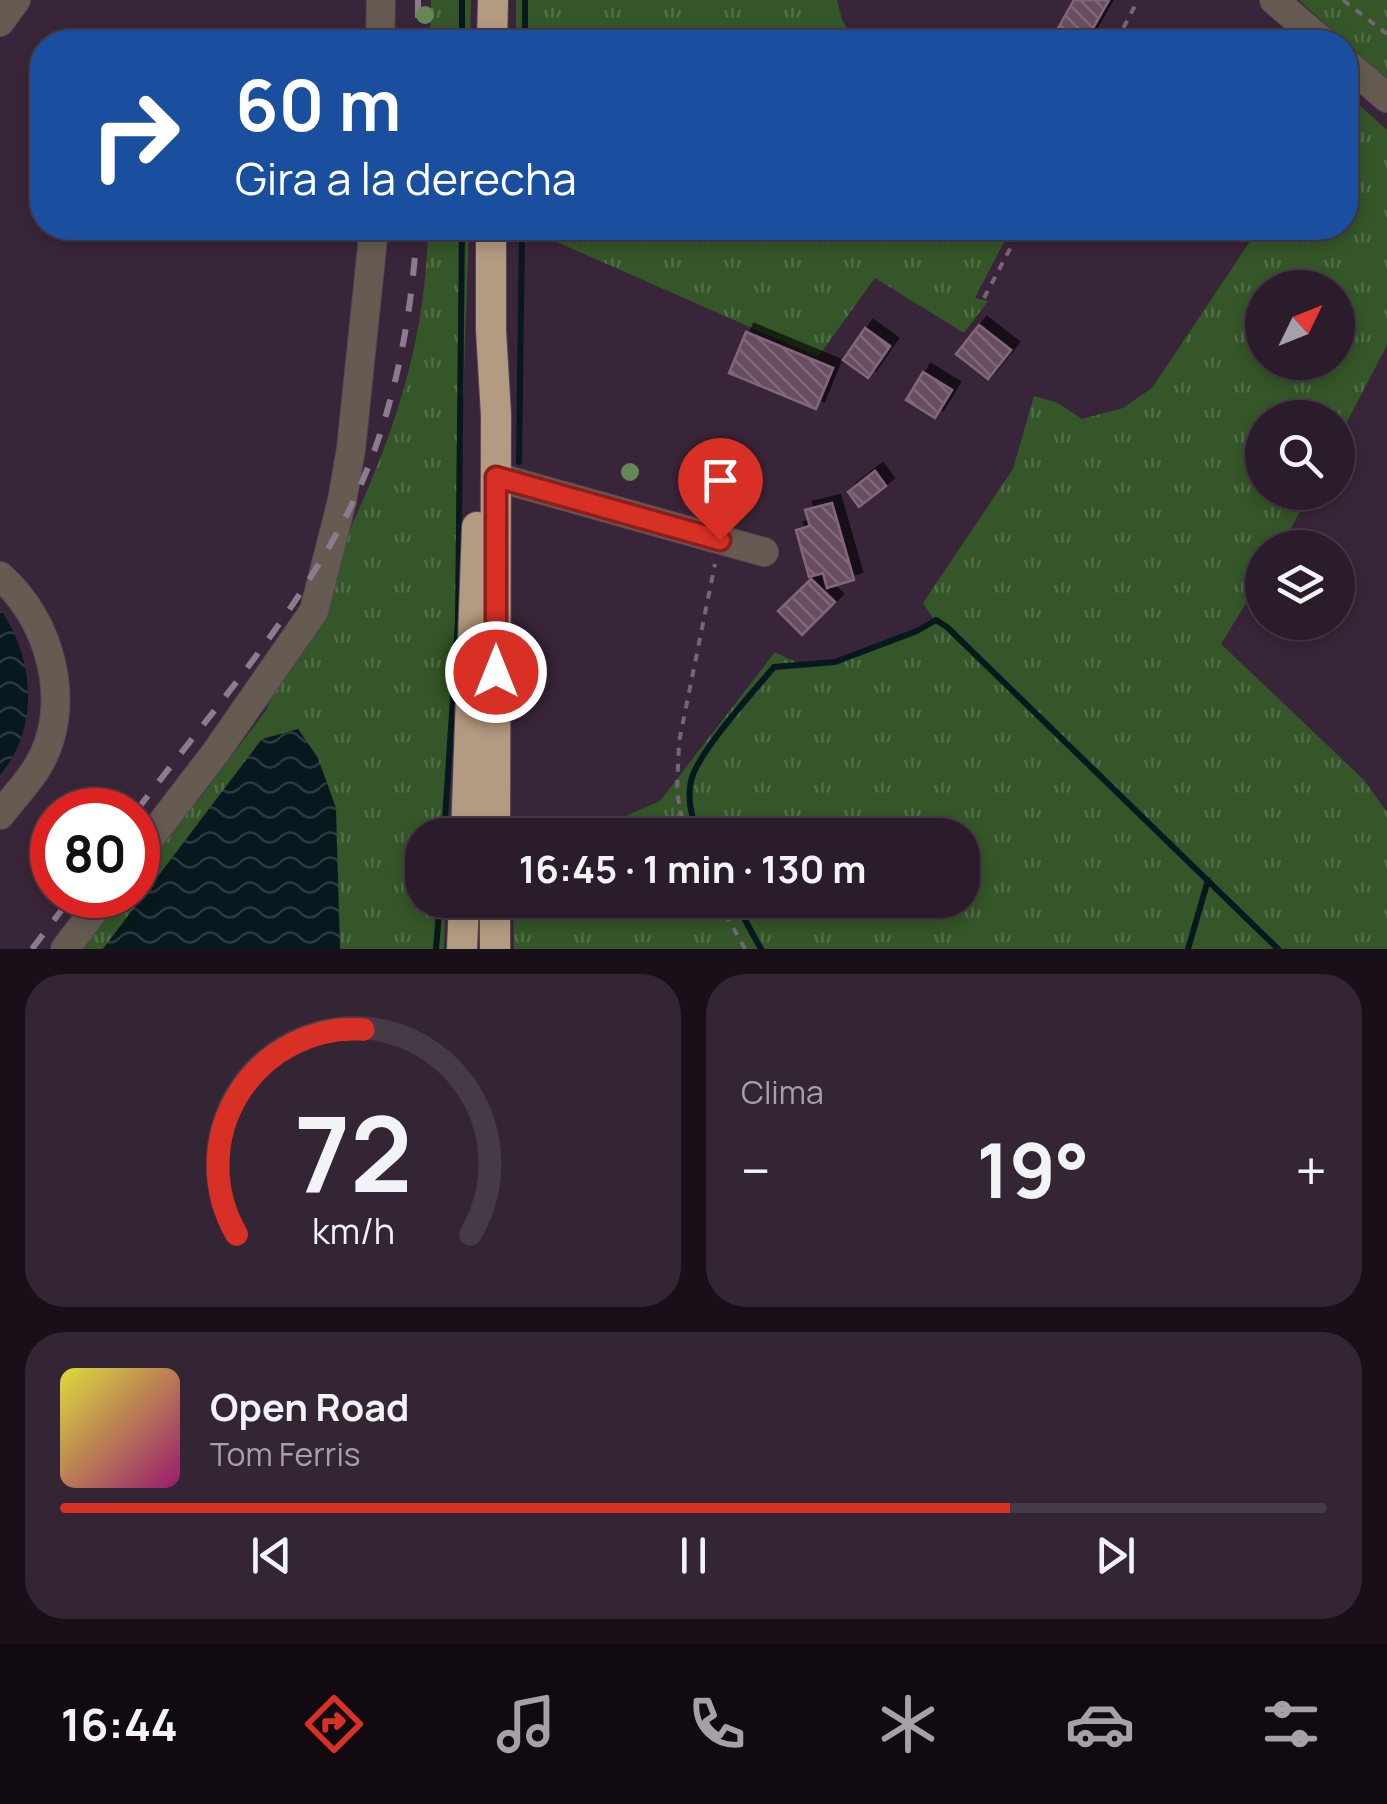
<!DOCTYPE html>
<html lang="es">
<head>
<meta charset="utf-8">
<style>
	body { margin:0; font-family:Manrope,sans-serif; background:#332533; color:#f1f3f6; height:100vh; display:flex; flex-direction:column; font-size:38px; white-space:nowrap }
	* { box-sizing:border-box; margin:0 }
	p { font-size:32px; color:#a6a1a9 }
	.icon { flex:none; width:55px; height:55px; fill:none; stroke:currentColor; stroke-width:2; stroke-linecap:round; stroke-linejoin:round }
	.map { position:relative; height:949px; overflow:hidden }
	.details { display:flex; flex-direction:column; gap:25px; padding:25px; background:#180f18; flex:1 }
	.details>* { flex:none }
	.top-card { position:absolute; left:30px; top:30px; width:1328px; height:210px; border-radius:40px; box-shadow:0 5px 15px #0003,0 0 0 2px #473a47; background:#1a4fa0; color:#fff; overflow:hidden }
	.needle { width:65px; rotate:47deg }
	.tools { position:absolute; left:1245px; top:270px; display:grid; gap:20px }
	.tools a { display:grid; place-items:center; width:110px; height:110px; border-radius:50%; background:#2b1c2b; box-shadow:0 5px 15px #0003,0 0 0 2px #473a47; font-size:50px }
	.speed { position:absolute; left:30px; top:788px; display:flex; gap:20px; font-size:50px; font-weight:700; text-align:center }
	.speed>* { display:grid; place-content:center; width:130px; height:130px; border-radius:50%; background:#2b1c2b; box-shadow:0 5px 15px #0003,0 0 0 2px #473a47; line-height:1 }
	.speed .limit { border:15px solid #d22; background:#fff; color:#111 }
	.pin { position:absolute; display:grid; place-items:center; width:85px; height:85px; color:#fff; margin:-102px -42px; border-radius:50% 50% 50% 0; rotate:-45deg; box-shadow:0 0 10px #0007 }
	.pin .icon { rotate:45deg }
	.me { position:absolute; width:110px; margin:-55px; rotate:0deg; stroke-linejoin:round; filter:drop-shadow(0 0 8px #0008) }
	.turn { display:flex; align-items:center; gap:35px; height:210px; padding:0 40px; font-size:45px }
	.turn .icon { width:130px; height:130px; stroke-width:2.5 }
	.turn b { display:block; font-size:70px; line-height:85px }
	.big { font-size:75px; font-weight:700; line-height:1.1 }
	.details .tile { flex:1; display:flex; flex-direction:column; justify-content:center; gap:15px; min-width:0; padding:0 35px; border-radius:40px; background:#332533 }
	.details .dial { align-items:center; gap:0 }
	.dial svg { height:260px; overflow:visible; fill:none; stroke:#473a47; stroke-width:7; stroke-linecap:round; text-anchor:middle }
	.dial text { fill:#f1f3f6; stroke:none }
	.song { display:flex; align-items:center; gap:30px }
	.cover { width:120px; height:120px; border-radius:15px; background:linear-gradient(135deg,hsl(60 70% 55%),hsl(320 70% 35%)) }
	.played { height:10px; border-radius:5px; background:linear-gradient(90deg,#d93025 75%,#473a47 75%) }
	.keys { display:flex; justify-content:space-around; direction:ltr }
	.heat { display:flex; justify-content:space-between; align-items:center; font-size:55px; direction:ltr }
	.details .tiles { flex:1; display:grid; gap:25px; grid-template-columns:1fr 1fr }
	.tile:last-child { grid-column:span 2 }
	.trip { position:absolute; left:405px; top:818px; width:575px; height:100px; border-radius:40px; background:#2b1c2b; box-shadow:0 5px 15px #0003,0 0 0 2px #473a47; font-weight:700; line-height:100px; text-align:center }
	.dock { display:flex; height:160px; justify-content:space-around; align-items:center; background:#110b11; color:#a6a1a9 }
	.dock .icon { width:70px; height:70px }
	.dock .on { color:#d93025 }
	.dock b { font-size:45px; color:#f1f3f6 }
	.map>svg:first-child { display:block }
</style>
</head>
<body>
<div class="map">
<svg width="1387" height="949" viewBox="0 0 1387 949">
	<defs>
		<pattern id="grass-tufts" width="24" height="20" patternUnits="userSpaceOnUse" patternTransform="scale(2.5)"><rect width="24" height="20" fill="#345628"/><path d="M3 7l-1-3M5 7V3M7 7l1-3M15 17l-1-3M17 17v-4M19 17l1-3" fill="none" stroke="#526e48"/></pattern>
		<pattern id="water-waves" width="16" height="10" patternUnits="userSpaceOnUse" patternTransform="scale(2.5)"><rect width="16" height="10" fill="#07191e"/><path d="M0 5q4-4 8 0t8 0" fill="none" stroke="#2b3a3f"/></pattern>
		<pattern id="building-back-hatch" width="6" height="6" patternUnits="userSpaceOnUse" patternTransform="scale(2.5)"><rect width="6" height="6" fill="#684e61"/><path d="M-1 5l2 2M0 0l6 6M5-1l2 2" fill="none" stroke="#7e6778"/></pattern>
		<filter id="shadow"><feDropShadow dx="8" dy="-8" stdDeviation="0" flood-color="#0009"/></filter>
	</defs>
	<rect width="100%" height="100%" fill="#392539"/>
	<path fill="url(#grass-tufts)" fill-rule="evenodd" d="M431 0H471L470 42H430Z
		M516 0H837L842 20 855 42H516Z
		M1299 0H1387V79Z
		M1347 94 1387 130V345L1338 439V418H1262V492L1310 493 1281 547 1262 548V577L1221 644 1364 780 1387 812V949H514L513 900H962V835H582L660 801 775 652C782 655 789 660 797 662 831 672 905 638 935 621L923 603 1013 469 1034 396 1058 403 1082 419 1123 408 1152 388 1259 228H1345ZM1262 288H1338V362H1262Z
		M428 228H469L448 835H422V900H446L444 949H340L336 885 262 739 103 949H80L120 895H138V872L203 794 267 709 273 682C350 531 425 402 428 228Z
		M525 228H1011L975 298 988 301 964 333 875 278 818 357Z"/>
	<path fill="url(#water-waves)" d="M0 609C35 658 40 728 0 775Z
		M298 729 318 758 336 808 340 949H103L262 739Z"/>
	<g fill="none" stroke-linecap="round" stroke-linejoin="round">
		<path stroke="#07191e" stroke-width="6" d="M462 0V42
			M525 42V0
			M519 462 522 228
			M444 835 458 622 462 228
			M699 835C692 819 687 799 691 781 697 753 754 691 774 667L835 662 917 631 936 620 947 627 1278 949
			M734 900 761 949
			M436 949 440 900
			M1188 949 1208 880"/>
	</g>
	<path fill="url(#building-back-hatch)" stroke="#82667a" stroke-width="2.5" filter="url(#shadow)" d="M1074 0H1109L1085 42H1058L1052 39Z
		M979 325 1011 350 988 379 956 354Z
		M865 328 890 346 868 378 843 360Z
		M746 332 833 368 816 409 729 373Z
		M923 372 952 390 935 418 906 400Z
		M875 471 886 486 859 507 848 492Z
		M832 503 854 580 827 588 823 573 809 577 796 530 810 526 805 510Z
		M811 579 835 602 802 635 778 611Z"/>
	<g fill="none" stroke-linecap="round" stroke-linejoin="round">
		<g stroke="#564356" stroke-width="30">
			<path id="minor" d="M1274 0 1323 42
				M0 22 16 0
				M380 42 381 0
				M1345 62 1387 98
				M496 477 764 552
				M0 576C51 620 74 706 38 766 28 783 12 799 0 815
				M138 854 216 752 314 611 342 501 351 449 374 228
				M65 949 106 895"/>
		</g>
		<g stroke="#564356" stroke-width="32">
			<path id="highway" d="M492 42 493 0
				M491 228V330L496 415 495 835
				M466 835 477 527
				M462 949 464 900
				M495 949V900"/>
		</g>
		<path stroke="#766576" stroke-width="4" stroke-dasharray="8 8" stroke-linecap="butt" d="M1343 0 1387 34
			M1116 42 1138 0
			M984 298 1021 228
			M685 835 677 792 679 742 715 564
			M718 900 745 949"/>
		<use href="#minor" stroke="#655b51" stroke-width="28"/>
		<use href="#highway" stroke="#b39b81" stroke-width="30"/>
		<path stroke="#8c7b8c" stroke-width="6" stroke-dasharray="18 18" stroke-linecap="butt" d="M418 0V42
			M137 810C208 716 289 624 344 520 391 430 411 328 417 228
			M32 949 73 895"/>
	</g>
	<g fill="#658756">
		<circle cx="425" cy="15" r="9"/>
		<circle cx="630" cy="472" r="9"/>
	</g>
	<g fill="none" stroke-linecap="round" stroke-linejoin="round">
		<g stroke="#8d1f18" stroke-width="25">
			<path id="route" d="M496 672V477L720 540"/>
		</g>
		<use href="#route" stroke="#d93025" stroke-width="18"/>
	</g>
</svg>
<div class="tools">
<a><svg class="needle" viewBox="-14 -14 28 28"><path d="M0-13l5 13h-10z" fill="#e53935"/><path d="M0 13l5-13h-10z" fill="#a6a1a9"/></svg></a>
<a><svg class="icon" aria-label="search" viewBox="0 0 24 24"><circle cx="10" cy="10" r="6"/><path d="M15 15l6 6"/></svg></a>
<a><svg class="icon" aria-label="layers" viewBox="0 0 24 24"><path d="M12 4l9 5-9 5-9-5zM3 14l9 5 9-5"/></svg></a>
</div>
<div class="speed"><div class="limit">80</div></div>
<div class="pin" style="left:720px;top:540px;background:#d93025"><svg class="icon" aria-label="arrive" viewBox="0 0 24 24"><path d="M6 21V4h12l-3 4 3 4H6"/></svg></div>
<svg class="me" style="left:496px;top:672px" viewBox="-20 -20 40 40"><circle r="17" fill="#d93025" stroke="#fff" stroke-width="3"/><path d="M0-11L8 9 0 5-8 9z" fill="#fff"/></svg>
<div class="trip">16:45 · 1 min · 130 m</div>
<div class="top-card">
<div class="turn"><svg class="icon" aria-label="right" viewBox="0 0 24 24"><path d="M7 20v-9h11M14 6l5 5-5 5"/></svg><div><b>60 m</b>Gira a la derecha</div></div>
</div>
</div>
<section class="details">
<div class="tiles">
<div class="tile dial"><svg viewBox="0 0 100 80">
<path d="M14 69A42 42 0 1 1 86 69"/>
<path d="M14 69A42 42 0 0 1 53 6" stroke="#d93025"/>
<text x="50" y="56" font-size="32" font-weight="700">72</text>
<text x="50" y="72" font-size="11">km/h</text>
</svg></div>
<div class="tile"><p>Clima</p>
<div class="heat"><a>−</a><b class="big">19°</b><a>+</a></div>
</div>
<div class="tile">
<div class="song"><i class="cover"></i><div><b>Open Road</b><p>Tom Ferris</p></div></div>
<div class="played"></div>
<div class="keys"><svg class="icon" aria-label="previous" viewBox="0 0 24 24"><path d="M18 5L8 12l10 7zM5 5v14"/></svg><svg class="icon" aria-label="pause" viewBox="0 0 24 24"><path d="M8 5v14M16 5v14"/></svg><svg class="icon" aria-label="next" viewBox="0 0 24 24"><path d="M6 5l10 7-10 7zM19 5v14"/></svg></div>
</div>
</div>
</section>
<nav class="dock">
<b>16:44</b>
<svg class="icon on" aria-label="directions" viewBox="0 0 24 24"><path d="M12 3l9 9-9 9-9-9zM9 14v-3h6M13 9l2 2-2 2"/></svg>
<svg class="icon" aria-label="music" viewBox="0 0 24 24"><path d="M9 18V5l10-2v13"/><circle cx="6" cy="18" r="3"/><circle cx="16" cy="16" r="3"/></svg>
<svg class="icon" aria-label="phone" viewBox="0 0 24 24"><path d="M5 4h4l2 5-3 2q2 4 5 5l2-3 5 2v4C11 20 4 13 5 4z"/></svg>
<svg class="icon" aria-label="climate" viewBox="0 0 24 24"><path d="M12 3v18M4 7l16 10M4 17L20 7"/></svg>
<svg class="icon" aria-label="car" viewBox="0 0 24 24"><path d="M5 17H2v-5l4-1 3-4h7l3 4 3 1v5h-3M9 17h6M6 11h13"/><circle cx="7" cy="17" r="2"/><circle cx="17" cy="17" r="2"/></svg>
<svg class="icon" aria-label="filters" viewBox="0 0 24 24"><path d="M4 7h16M4 17h16"/><circle cx="9" cy="7" r="2"/><circle cx="15" cy="17" r="2"/></svg>
</nav>
</body>
</html>
